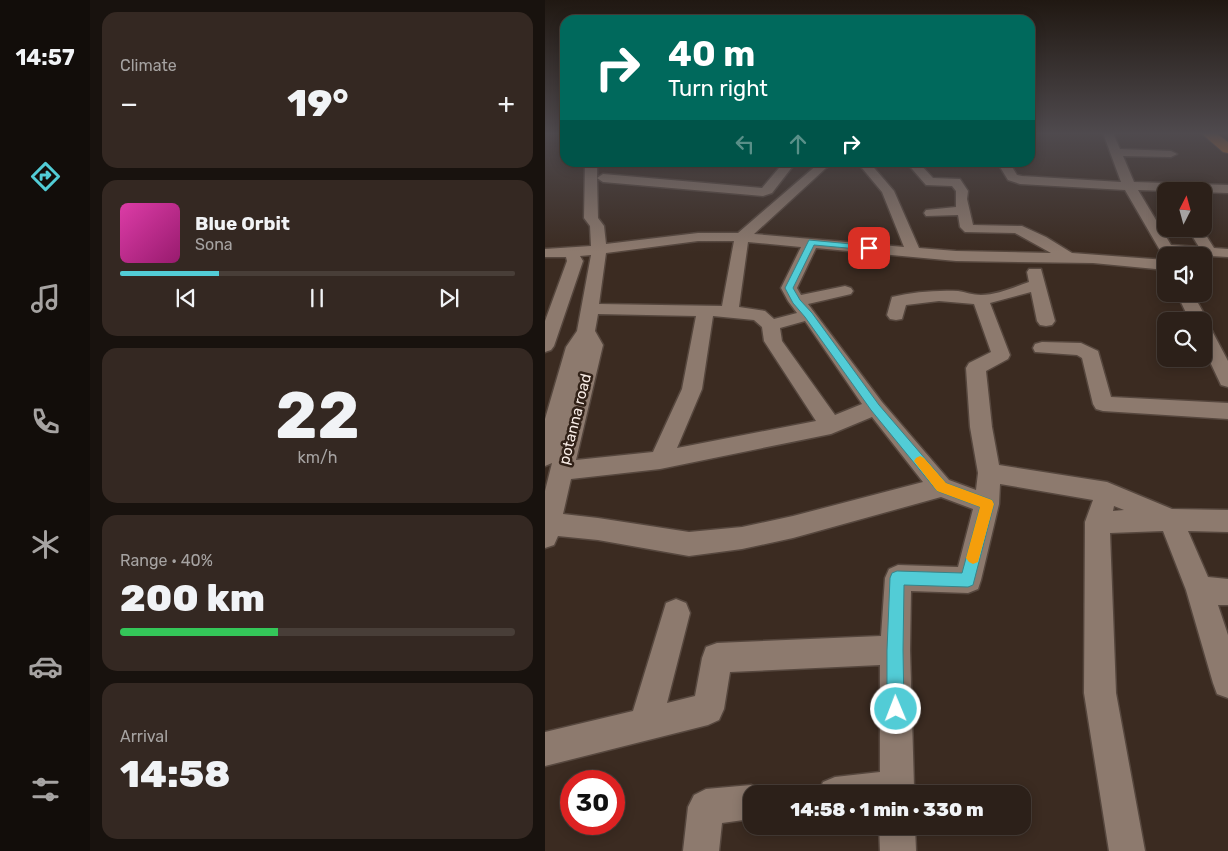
<!DOCTYPE html>
<html lang="en">
<head>
<meta charset="utf-8">
<style>
	body { margin:0; font-family:Rubik,sans-serif; background:#342822; color:#f1f3f6; height:100vh; display:flex; flex-direction:column; font-size:19px; white-space:nowrap }
	* { box-sizing:border-box; margin:0 }
	p { font-size:16px; color:#a6a3a2 }
	.icon { flex:none; width:28px; height:28px; fill:none; stroke:currentColor; stroke-width:2; stroke-linecap:round; stroke-linejoin:round }
	.map { position:relative; flex:1; overflow:hidden }
	.side { display:flex; flex-direction:column; gap:12px; padding:12px; background:#18120e; width:455px }
	.side>* { flex:none }
	.banner { position:absolute; left:15px; top:15px; width:475px; height:152px; border-radius:15px; box-shadow:0 2px 12px #0003,0 0 0 1px #483e38; background:#00695c; color:#fff; overflow:hidden }
	.needle { width:32px; rotate:6deg }
	.controls { position:absolute; left:612px; top:182px; display:grid; gap:10px }
	.controls a { display:grid; place-items:center; width:55px; height:55px; border-radius:10px; background:#2c2019; box-shadow:0 2px 12px #0003,0 0 0 1px #483e38; font-size:25px }
	.speed { position:absolute; left:15px; top:770px; display:flex; gap:10px; font-size:25px; font-weight:700; text-align:center }
	.speed>* { display:grid; place-content:center; width:65px; height:65px; border-radius:50%; background:#2c2019; box-shadow:0 2px 12px #0003,0 0 0 1px #483e38; line-height:1 }
	.speed .limit { border:8px solid #d22; background:#fff; color:#111 }
	.pin { position:absolute; display:grid; place-items:center; width:42px; height:42px; color:#fff; margin:-21px; border-radius:10px; box-shadow:0 2px 8px #0006 }
	.me { position:absolute; width:55px; margin:-28px; rotate:359deg; stroke-linejoin:round; filter:drop-shadow(0 0 4px #0008) }
	.turn { display:flex; align-items:center; gap:18px; height:105px; padding:0 25px; font-size:22px }
	.turn .icon { width:65px; height:65px; stroke-width:2.5 }
	.turn b { display:block; font-size:35px; line-height:42px }
	.lanes { display:flex; align-items:center; height:48px; padding:0 25px; background:#0003; justify-content:center; gap:25px; direction:ltr }
	.lanes .off { opacity:.35 }
	.big { font-size:38px; font-weight:800; line-height:1.1 }
	.side .tile { flex:1; display:flex; flex-direction:column; justify-content:center; gap:8px; min-width:0; padding:0 18px; border-radius:15px; background:#342822 }
	.side .dial { align-items:center; gap:0 }
	.dial b { font-size:65px; line-height:1 }
	.song { display:flex; align-items:center; gap:15px }
	.cover { width:60px; height:60px; border-radius:8px; background:linear-gradient(135deg,hsl(320 70% 55%),hsl(320 70% 35%)) }
	.played { height:5px; border-radius:2px; background:linear-gradient(90deg,#52ccd6 25%,#483e38 25%) }
	.keys { display:flex; justify-content:space-around; direction:ltr }
	.heat { display:flex; justify-content:space-between; align-items:center; font-size:28px; direction:ltr }
	.charge { height:8px; border-radius:4px; background:linear-gradient(90deg,#34c759 40%,#483e38 0) }
	.trip { position:absolute; left:198px; top:785px; width:288px; height:50px; border-radius:15px; background:#2c2019; box-shadow:0 2px 12px #0003,0 0 0 1px #483e38; font-weight:800; line-height:50px; text-align:center }
	main { display:flex; flex:1; min-height:0 }
	.menu { display:flex; flex-direction:column; width:90px; justify-content:space-around; align-items:center; background:#120d0a; color:#a6a3a2 }
	.menu .icon { width:35px; height:35px }
	.menu .selected { color:#52ccd6 }
	.menu b { font-size:22px; color:#f1f3f6 }
	.map>svg:first-child { display:block }
</style>
</head>
<body>
<main>
<nav class="menu">
<b>14:57</b>
<svg class="icon selected" aria-label="directions" viewBox="0 0 24 24"><path d="M12 3l9 9-9 9-9-9zM9 14v-3h6M13 9l2 2-2 2"/></svg>
<svg class="icon" aria-label="music" viewBox="0 0 24 24"><path d="M9 18V5l10-2v13"/><circle cx="6" cy="18" r="3"/><circle cx="16" cy="16" r="3"/></svg>
<svg class="icon" aria-label="phone" viewBox="0 0 24 24"><path d="M5 4h4l2 5-3 2q2 4 5 5l2-3 5 2v4C11 20 4 13 5 4z"/></svg>
<svg class="icon" aria-label="climate" viewBox="0 0 24 24"><path d="M12 3v18M4 7l16 10M4 17L20 7"/></svg>
<svg class="icon" aria-label="car" viewBox="0 0 24 24"><path d="M5 17H2v-5l4-1 3-4h7l3 4 3 1v5h-3M9 17h6M6 11h13"/><circle cx="7" cy="17" r="2"/><circle cx="17" cy="17" r="2"/></svg>
<svg class="icon" aria-label="filters" viewBox="0 0 24 24"><path d="M4 7h16M4 17h16"/><circle cx="9" cy="7" r="2"/><circle cx="15" cy="17" r="2"/></svg>
</nav>
<section class="side">
<div class="tile"><p>Climate</p>
<div class="heat"><a>−</a><b class="big">19°</b><a>+</a></div>
</div>
<div class="tile">
<div class="song"><i class="cover"></i><div><b>Blue Orbit</b><p>Sona</p></div></div>
<div class="played"></div>
<div class="keys"><svg class="icon" aria-label="previous" viewBox="0 0 24 24"><path d="M18 5L8 12l10 7zM5 5v14"/></svg><svg class="icon" aria-label="pause" viewBox="0 0 24 24"><path d="M8 5v14M16 5v14"/></svg><svg class="icon" aria-label="next" viewBox="0 0 24 24"><path d="M6 5l10 7-10 7zM19 5v14"/></svg></div>
</div>
<div class="tile dial"><b>22</b><p>km/h</p></div>
<div class="tile"><p>Range · 40%</p><b class="big">200 km</b><div class="charge"></div></div>
<div class="tile"><p>Arrival</p><b class="big">14:58</b></div>
</section>
<div class="map">
<svg width="683" height="851" viewBox="0 0 683 851">
	<rect width="100%" height="100%" fill="#3b2b21"/>
	<g fill="none" stroke-linecap="round" stroke-linejoin="round">
		<g stroke="#56473e" stroke-width="3">
			<path id="street" d="M558 133H568L575 149 626 151 632 154 626 157 578 156 589 182 683 185V193L593 190 626 245 654 247 643 229H657L669 248 683 249V257L631 254 632 256H621V260L620 259 580 190 475 184 463 180 452 162H464L472 175 477 176 576 182Z
				M40 162H52V178L58 174 217 188 239 162H251L227 193 218 196 58 182 52 178 53 218 59 226 61 244 153 233H193L273 164 291 162 281 168 209 234 359 247 337 192 312 162H324L349 191 374 248 411 251 506 253 470 233 420 232 415 227 413 215 381 216 379 213 381 210 411 207V191L407 186 381 185 361 162H373L388 178 415 179 423 191 422 199 428 225 477 226 501 237 527 253 621 260V270L548 263 411 261 271 248 252 288 256 295 300 286 306 288 308 291 306 294 263 304 337 402 404 480 431 490 433 473 425 427 421 368 424 363 446 352 429 304 394 301 361 305 357 319 351 320 345 319 342 315 347 297C368 292 391 290 413 291 420 292 428 295 436 295 452 295 469 287 484 282L482 272 484 269H496L510 321 507 325 501 326 495 325 492 321 486 292 445 303 465 355 463 359 441 371 447 427 454 465 562 482 627 509 683 510V532L643 531 663 577 683 579V605H673L683 635V698L672 694 668 683 641 590 618 531 565 533 571 693 600 851H564L539 693 540 522 548 500 455 484 454 504 436 580 433 589 423 593 366 591 365 650 369 787 366 794H273L278 782 290 777 335 772V665L185 672 179 709 174 720 163 725 0 766V732L88 711 121 603 131 599 141 603 145 613 122 703 150 696 157 658 161 647 172 643 336 636 340 578 344 569 353 565 413 567 428 509 396 497 248 538 197 549 144 556 53 540 13 536 9 545 0 548V491L7 463 0 466V419L21 347 32 331 46 255 35 256 38 261 9 346 6 350 0 352V321L22 261 21 257H0V249L46 246 45 226 39 218ZM153 241H189L177 306 54 304 61 253ZM203 242 256 247 236 288 243 301 252 313 229 319 220 311 194 307ZM53 314 151 316 137 389 108 452 31 460 58 345 50 331ZM168 316 209 320 217 327 219 341 271 421 132 448 157 389ZM260 321 317 404 290 415 237 341 235 328ZM327 417 378 482 248 516 197 527 144 532 53 518 18 514 26 479 115 469 286 434ZM569 506 579 510 568 511Z
				M632 294H648L663 321 660 325 659 321H645Z
				M659 325 665 327 683 361V387L676 385 659 349Z
				M497 342 536 343 553 351 566 397 683 403V419L558 411 551 409 548 404 537 358 532 355 490 352 488 348 490 344Z
				M206 785 218 790 220 794H206V819L177 823 174 851H138L143 807 149 795 161 789Z
				M334 826H370L371 851H335Z"/>
		</g>
		<g stroke="#56473e" stroke-width="2">
			<path id="highway" d="M656 133H671L683 142V153L678 152Z"/>
		</g>
		<use href="#street" fill="#8d7a6e" fill-rule="evenodd"/>
		<use href="#highway" fill="#dd7727" fill-rule="evenodd"/>
	</g>
	<linearGradient id="sky" x2="0" y2="1"><stop stop-color="#201812"/><stop offset="0.53" stop-color="#4f4a4e"/><stop offset="1" stop-color="#4f4a4e" stop-opacity="0"/></linearGradient>
	<rect width="683" height="252" fill="url(#sky)"/>
	<path fill="#52ccd6" stroke="#35858b" d="M264 240 327 246V249L324 250 269 245 248 288 255 300 267 313 334 405 401 483 447 500 449 504 428 585 423 587 359 585 358 650 359 709 357 715 351 717 345 715 342 709V650L345 578 347 573 352 571 417 573 435 507 392 491 326 410 260 317 248 303 240 288Z"/>
	<path fill="#f59e0b" d="M375 456 379 458 401 483 447 500 449 504 433 562 428 564 424 562 421 558 435 507 392 491 369 461 371 458Z"/>
	<g text-anchor="middle" dominant-baseline="central" stroke-width="5" stroke-linejoin="round" paint-order="stroke">
		<g font-size="15" fill="#f9ede7" stroke="#312117">
			<text transform="translate(30 419) rotate(-76)">potanna road</text>
		</g>
	</g>
</svg>
<div class="controls">
<a><svg class="needle" viewBox="-14 -14 28 28"><path d="M0-13l5 13h-10z" fill="#e53935"/><path d="M0 13l5-13h-10z" fill="#a6a3a2"/></svg></a>
<a><svg class="icon" aria-label="sound" viewBox="0 0 24 24"><path d="M4 9h4l5-4v14l-5-4H4zM17 9q2 3 0 6"/></svg></a>
<a><svg class="icon" aria-label="search" viewBox="0 0 24 24"><circle cx="10" cy="10" r="6"/><path d="M15 15l6 6"/></svg></a>
</div>
<div class="speed"><div class="limit">30</div></div>
<div class="pin" style="left:324px;top:248px;background:#d93025"><svg class="icon" aria-label="arrive" viewBox="0 0 24 24"><path d="M6 21V4h12l-3 4 3 4H6"/></svg></div>
<svg class="me" style="left:351px;top:709px" viewBox="-20 -20 40 40"><circle r="17" fill="#52ccd6" stroke="#fff" stroke-width="3"/><path d="M0-11L8 9 0 5-8 9z" fill="#fff"/></svg>
<div class="trip">14:58 · 1 min · 330 m</div>
<div class="banner">
<div class="turn"><svg class="icon" aria-label="right" viewBox="0 0 24 24"><path d="M7 20v-9h11M14 6l5 5-5 5"/></svg><div><b>40 m</b>Turn right</div></div>
<div class="lanes"><svg class="icon off" aria-label="left" viewBox="0 0 24 24"><path d="M17 20v-9H6M10 6l-5 5 5 5"/></svg><svg class="icon off" aria-label="ahead" viewBox="0 0 24 24"><path d="M12 20V5M6 11l6-6 6 6"/></svg><svg class="icon" aria-label="right" viewBox="0 0 24 24"><path d="M7 20v-9h11M14 6l5 5-5 5"/></svg></div>
</div>
</div>
</main>
</body>
</html>
